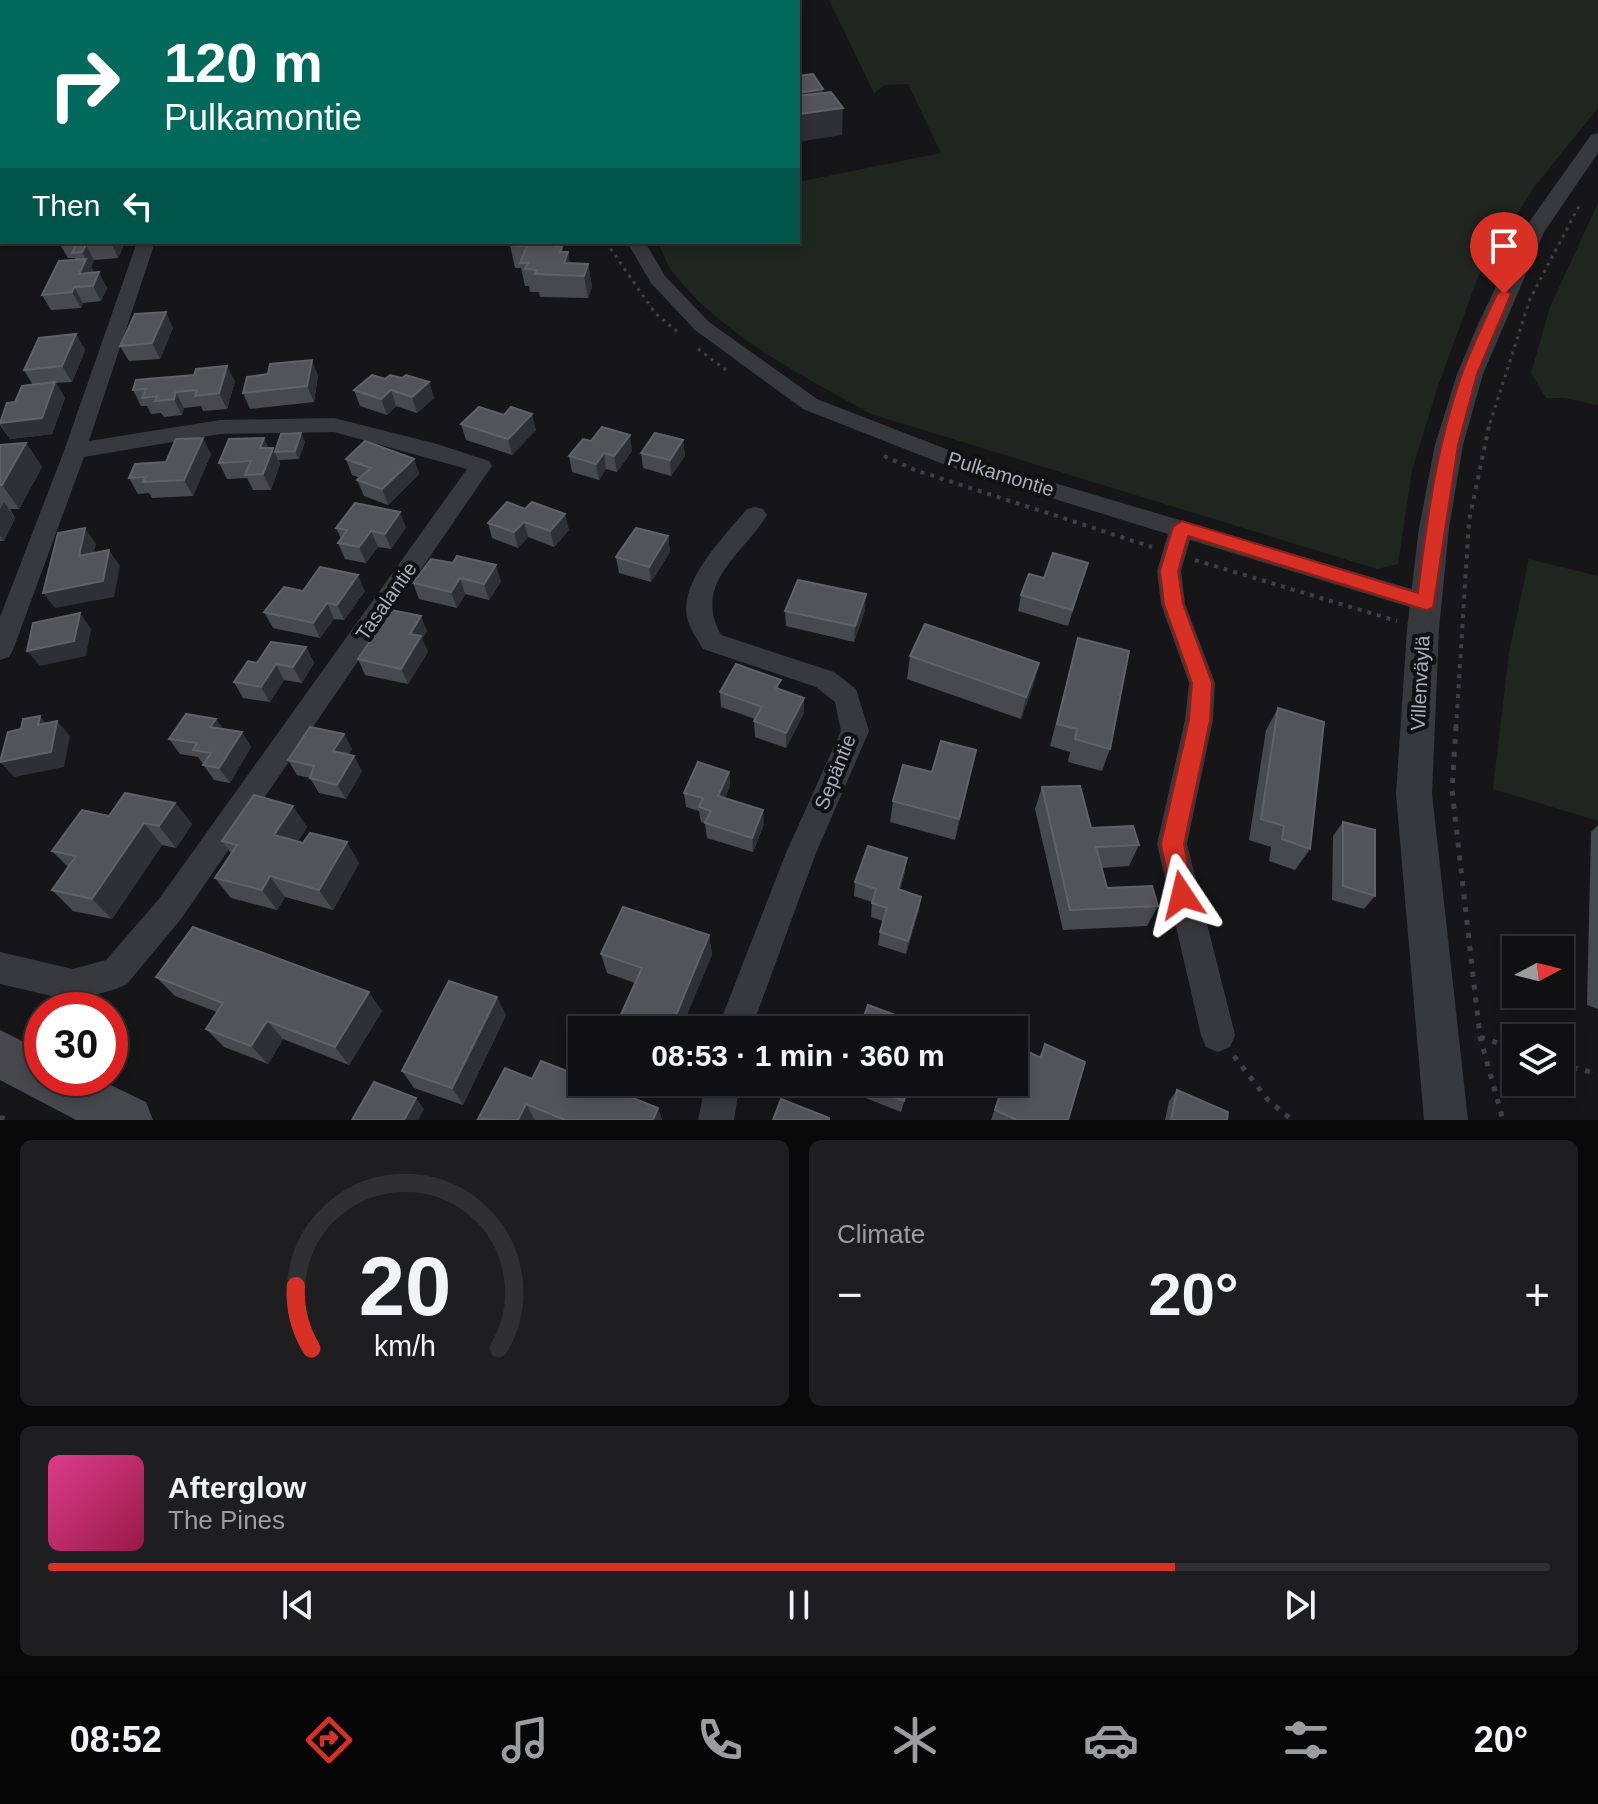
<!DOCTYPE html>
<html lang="en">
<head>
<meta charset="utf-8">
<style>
	body { margin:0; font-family:Helvetica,sans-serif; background:#1e1e20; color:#f1f3f6; height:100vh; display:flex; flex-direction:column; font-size:30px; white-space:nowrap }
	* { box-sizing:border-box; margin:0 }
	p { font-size:26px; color:#9c9d9f }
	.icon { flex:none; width:44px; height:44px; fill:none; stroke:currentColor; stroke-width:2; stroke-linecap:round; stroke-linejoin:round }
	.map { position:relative; height:1120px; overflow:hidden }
	.sheet { display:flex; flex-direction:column; gap:20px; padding:20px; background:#09090a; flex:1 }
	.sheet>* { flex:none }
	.guide { position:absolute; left:0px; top:0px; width:800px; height:244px; box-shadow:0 4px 12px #0003,0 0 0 2px #303032; background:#00695c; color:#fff; overflow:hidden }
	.needle { width:52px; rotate:83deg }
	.controls { position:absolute; left:1502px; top:936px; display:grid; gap:16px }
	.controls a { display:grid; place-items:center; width:72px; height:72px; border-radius:0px; background:#101012; box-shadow:0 4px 12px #0003,0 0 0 2px #303032; font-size:40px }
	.speed { position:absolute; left:24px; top:992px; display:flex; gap:16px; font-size:40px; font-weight:700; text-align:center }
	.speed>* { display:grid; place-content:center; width:104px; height:104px; border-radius:50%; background:#101012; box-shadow:0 4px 12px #0003,0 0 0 2px #303032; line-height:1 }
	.speed .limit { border:12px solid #d22; background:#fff; color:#111 }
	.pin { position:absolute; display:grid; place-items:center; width:68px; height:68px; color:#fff; margin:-82px -34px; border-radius:50% 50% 50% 0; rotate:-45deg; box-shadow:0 0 8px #0007 }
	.pin .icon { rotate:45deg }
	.me { position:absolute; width:88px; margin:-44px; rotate:350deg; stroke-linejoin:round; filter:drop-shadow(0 0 6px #0008) }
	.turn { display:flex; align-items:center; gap:28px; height:168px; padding:0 32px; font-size:36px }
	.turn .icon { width:104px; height:104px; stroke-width:2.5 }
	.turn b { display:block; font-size:56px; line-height:68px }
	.then { display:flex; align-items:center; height:76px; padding:0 32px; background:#0003; gap:16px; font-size:30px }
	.big { font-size:60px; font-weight:700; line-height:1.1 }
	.sheet .card { flex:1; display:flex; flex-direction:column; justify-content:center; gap:12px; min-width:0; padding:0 28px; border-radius:12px; background:#1e1e20 }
	.sheet .dial { align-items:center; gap:0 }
	.dial svg { height:208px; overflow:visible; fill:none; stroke:#303032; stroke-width:7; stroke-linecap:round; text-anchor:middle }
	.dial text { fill:#f1f3f6; stroke:none }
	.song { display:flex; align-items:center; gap:24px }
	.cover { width:96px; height:96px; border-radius:12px; background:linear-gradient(135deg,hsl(330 70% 55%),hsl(340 70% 35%)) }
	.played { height:8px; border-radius:4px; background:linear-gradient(90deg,#d93025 75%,#303032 75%) }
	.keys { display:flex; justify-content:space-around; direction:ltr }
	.heat { display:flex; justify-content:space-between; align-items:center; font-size:44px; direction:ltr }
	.sheet .tiles { flex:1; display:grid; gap:20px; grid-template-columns:1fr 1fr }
	.card:last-child { grid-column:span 2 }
	.trip { position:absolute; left:568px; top:1016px; width:460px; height:80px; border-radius:0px; background:#101012; box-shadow:0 4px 12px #0003,0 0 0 2px #303032; font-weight:700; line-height:80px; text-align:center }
	.tabs { display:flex; height:128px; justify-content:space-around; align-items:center; background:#060607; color:#9c9d9f }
	.tabs .icon { width:56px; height:56px }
	.tabs .on { color:#d93025 }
	.tabs b { font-size:36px; color:#f1f3f6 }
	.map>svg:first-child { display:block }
</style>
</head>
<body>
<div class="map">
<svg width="1598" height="1120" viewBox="0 0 1598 1120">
	<rect width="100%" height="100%" fill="#161618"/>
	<path fill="#1f261f" d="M829 0H1598V108L1535 186 1478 277 1439 383 1412 470 1398 564 1377 569 871 414C804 377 718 333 671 270 666 262 662 251 658 242H798V182L941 153 908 84 885 85 874 93Z
		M1598 203V405L1564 398H1546L1531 373 1550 307Z
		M1529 559 1598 576V821L1493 789 1509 652Z"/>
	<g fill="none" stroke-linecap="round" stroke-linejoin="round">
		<path stroke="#3e4044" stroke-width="3" stroke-dasharray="3 5" stroke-linecap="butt" d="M606 242 655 313 679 333
			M698 349 726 370
			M1490 423 1530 299 1580 204"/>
		<path stroke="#3e4044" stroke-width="4" stroke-dasharray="4 6" stroke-linecap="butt" d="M884 456 915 470 1152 547
			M1195 560 1397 621
			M1456 728 1469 521 1490 421"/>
		<path stroke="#3e4044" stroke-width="5" stroke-dasharray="5 8" stroke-linecap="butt" d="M1456 726 1452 790 1480 1037 1503 1120
			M1480 1037 1516 1049
			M1234 1056 1268 1100 1292 1120
			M1560 1064 1598 1074
			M0 1117 7 1120"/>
		<path fill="#38393d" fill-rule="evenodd" d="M414 0H426L427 2H415Z
			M531 0H543L544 2H532Z
			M137 242H155L89 441 220 420 334 418 437 444 489 461 492 466 181 919 127 984 116 989 73 1001 0 984V952L73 969 106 960 159 899 467 469 334 432 220 434 84 457 13 650 9 657 0 660V617L64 451Z
			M627 242H645L665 276 709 322 817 399 964 456 1435 596 1438 603 1435 610 1426 612 1190 540 1181 571 1185 604 1215 683 1213 720 1187 844 1235 1035 1230 1047 1218 1052 1206 1047 1201 1035 1157 844 1185 720 1189 683 1161 604 1157 571 1168 534 948 466 803 409 695 330 651 283Z
			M755 507 763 509 767 515C743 555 692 582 721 635L834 672 856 689 869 731 816 853 751 1030H717L786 853 841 731 835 702 816 687 703 649C698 640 691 631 688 621 676 583 725 536 747 509Z
			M706 1082H740L734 1120H698Z"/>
		<path fill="#38393d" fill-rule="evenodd" d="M1598 133V153L1544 232 1483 374 1463 445 1449 528 1439 629 1432 794 1468 1120H1424L1396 794 1407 629 1419 528 1435 445 1457 374 1479 322 1522 232 1591 135Z"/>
		<path fill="#46484d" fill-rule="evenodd" d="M0 1030 42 1051V1078H96L146 1102 153 1120H76L0 1080Z"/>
	</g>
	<path fill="#474a4d" d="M0 0H34V1L2 2V40H0Z
		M60 242H125L118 258 94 260 91 267 94 273 107 288 101 301 83 303 81 308 51 310 42 295 76 260 75 258H68L59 243Z
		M558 242V246H562L563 252H568L570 264H588L592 287 588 298 540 297 539 292H530L529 286H525L521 268H515L510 245Z
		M173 328 160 359 129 361 120 346Z
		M76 334 85 350 72 382 56 383 65 398 52 434 10 439 0 425V421L15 402 33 385 24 370Z
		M268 374 318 375 314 402 250 409 243 393Z
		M402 378 429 382 434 398 417 413 396 406 387 415 360 406 354 390 385 379Z
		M235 381 227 409 203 411 201 406 184 408 182 415 164 417 161 413 151 414 147 406H141L133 390Z
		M504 415 536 430 512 455 466 440 461 424Z
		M683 440 685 456 671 476 643 468 641 453Z
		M305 441 299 459 279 460 280 464 271 490H253L247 478 227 479 219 463 269 448 275 452Z
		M26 443 42 467 19 509H10L15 518 4 541H0V445Z
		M632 451 617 472 606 469 599 480 572 472 569 456Z
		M211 454 193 496 152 498 149 493 138 494 129 478 166 462Z
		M346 459H414L419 474 388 505 364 496 357 480 360 478 352 475Z
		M507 502 569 530 554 547 528 537 518 548 492 538 488 523Z
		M406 527 391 549 378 547 366 563 345 559 338 543 341 539 336 528Z
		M668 536 670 552 651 582 619 573 616 557Z
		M431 559 501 581 489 600 465 594 457 608 419 599 413 583Z
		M1088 563 1068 626 1018 611 1021 595 1044 578Z
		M303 591H365L344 620 334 619 320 638 273 628 264 612Z
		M865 610 854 642 786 626 785 611Z
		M427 631 422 639 428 652 408 684 365 675 358 659Z
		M1078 638 1110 749 1102 771 1068 762 1070 752 1050 746Z
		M306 647 314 663 302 683 284 680 270 702 243 698 234 682 257 663Z
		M910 656 1039 663 1033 686 1021 719 907 679Z
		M781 690 804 698V713L786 748 755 737 754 721 755 719 721 707 720 692Z
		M1278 708 1310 849 1295 870 1269 861 1271 847 1249 840 1266 730Z
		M216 719 223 729 242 732 251 747 230 783 214 780 198 757 180 754 169 739Z
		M344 734 352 749 348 755 362 771 346 799 319 793 310 778 297 775 288 760Z
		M976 750 955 840 890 822 893 801 932 772Z
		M729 772 730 786 725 798 764 824 753 852 707 838 705 823 701 822 699 811 686 807 684 793Z
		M1042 787 1091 828 1139 845 1129 866 1101 868 1107 888 1158 906 1147 926 1063 930 1035 809Z
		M175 803 192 824 176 848 162 845 112 919 73 911 52 890 68 867 52 851 109 816Z
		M1343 822 1375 896 1364 909 1332 900 1333 836Z
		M1598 825V1009L1587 1005 1591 832Z
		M307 827 298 841 359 863 333 910 285 897 277 910 231 898 215 878 231 853 222 841Z
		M905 872 900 890 921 897 919 910 906 954 878 945 880 932 883 921 871 917 872 902 854 896 855 882Z
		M709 935 712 955 635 983 607 973 601 954Z
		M156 977 382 1011 349 1065 283 1039 268 1064 224 1047 206 1029 217 1012 175 996Z
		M506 1015 463 1105 414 1088 402 1071Z
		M1045 1044 1068 1120H991L1004 1082H1014L1039 1057Z
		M532 1079 658 1108 662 1120H479Z
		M631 1082H660L656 1091Z
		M843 1082H910L901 1112 843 1089Z
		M1177 1090 1227 1120H1165L1169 1101Z"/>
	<path fill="#2f3033" d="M21 0H34V1L22 2Z
		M823 89V110L798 114V93Z
		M843 108 842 135 798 142V114Z
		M111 242H125L118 258Z
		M86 245 94 260 91 267 94 274H79L86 259 82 252Z
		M562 246 565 262 568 252 572 275 566 270 560 252Z
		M588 264 592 287 588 298 584 276Z
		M99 272 107 288 101 301 93 286Z
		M74 287 83 303 81 308 72 292Z
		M166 312 173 328 160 359 152 343Z
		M76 334 85 350 72 382 62 366Z
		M312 360 318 375 314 402 307 386Z
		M227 366 235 381 227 409 219 393Z
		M55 382 65 398 52 434 10 439 0 423Z
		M429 382 434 398 417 413 412 397Z
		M391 390 396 406 387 415 381 399Z
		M176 392 184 408 182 415 174 399Z
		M532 414 536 430 512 455 508 439Z
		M301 433 305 441 299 459 295 451Z
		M630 435 632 451 617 472 614 456Z
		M203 438 211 454 193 496 184 480Z
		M264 438 271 453 273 448 280 464 271 490 263 474 260 448Z
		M683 440 685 456 671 476 670 460Z
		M26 443 42 467 19 509 2 485Z
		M604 453 606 469 599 480 596 464Z
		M414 459 419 474 388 505 382 489Z
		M4 502 15 518 4 541 0 535V509Z
		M400 512 406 527 391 549 385 534Z
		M565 514 569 530 554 547 550 531Z
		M524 522 528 537 518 548 514 532Z
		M85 528 96 544 90 572 79 556Z
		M371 531 378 547 366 563 359 547Z
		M668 536 670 552 651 582 649 567Z
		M109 550 120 566 114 597 55 608 43 593Z
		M496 565 501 581 489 600 484 584Z
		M358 575 365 591 344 620 337 605Z
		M460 578 465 594 457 608 451 592Z
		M866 594 865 610 854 642 855 626Z
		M327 603 334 619 320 638 313 623Z
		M80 613 91 629 86 656 40 666 27 651Z
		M421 616 427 631 422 639 428 652 408 684 401 669 410 634Z
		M306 647 314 663 302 683 293 667Z
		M1039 663 1033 686 1021 719 1026 697Z
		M276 664 284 680 270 702 261 687Z
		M804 698V713L786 748V733Z
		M40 716 53 731 38 725Z
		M216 719 226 734 210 727Z
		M57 721 70 736 64 767 14 777 0 762Z
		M242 732 251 747 230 783 219 768Z
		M344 734 352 749 341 766 333 751Z
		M976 750 971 772 955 840 959 819Z
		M354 756 362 771 346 799 337 785Z
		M729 772 730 786 719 811 718 796Z
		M175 803 192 824 176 848 159 826Z
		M293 806 307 827 288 856 274 835Z
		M763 810 764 824 753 852 752 838Z
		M144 823 162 845 112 919 92 899Z
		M347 842 359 863 333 910 319 890Z
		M907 858 905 872 896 903 898 889Z
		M270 876 285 897 277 910 262 890Z
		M921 897 919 910 906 954 908 941Z
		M709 935 712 955 681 1030H670Z
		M369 992 382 1011 349 1065 335 1047Z
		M497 997 506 1015 463 1105 452 1088Z
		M267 1021 283 1039 268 1064 251 1046Z
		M654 1082H660L656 1091Z
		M416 1098 424 1109 418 1120H404Z
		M526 1104 535 1120H518Z
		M658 1108 662 1120H653Z"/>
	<path fill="#525458" stroke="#606267" stroke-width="2" d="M813 74 823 89 798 93V76Z
		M831 92 843 108 798 114V96Z
		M77 242H111L86 245 82 252 72 253Z
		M512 242H557L555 246H562L560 252H568L564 263 588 264 584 276 535 274 537 270 525 269 528 263H520L527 246 510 245Z
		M86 259 79 274 99 272 93 286 74 287 72 292 42 295 59 261Z
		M166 312 152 343 120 346 135 314Z
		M76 334 62 366 24 370 39 338Z
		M312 360 307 386 243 393 247 377 268 374 270 364Z
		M227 366 219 393 195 396 197 390 176 392 174 399 155 401 157 396 142 398 146 389 133 390 136 380 194 375 196 369Z
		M372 375 385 379 390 375 402 378 406 375 429 382 412 397 391 390 381 399 354 390Z
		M55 382 42 418 0 423 7 403 15 402 22 386Z
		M479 407 504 415 511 407 532 414 508 439 461 424Z
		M602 427 630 435 614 456 604 453 596 464 569 456 583 439 591 441Z
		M301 433 295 451 275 452 281 434Z
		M655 433 683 440 670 460 641 453Z
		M203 438 184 480 143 482 146 477 129 478 135 464 166 462 176 439Z
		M264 438 260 448H273L263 474 245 475 251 461 219 463 229 439Z
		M365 441 414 459 382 489 357 480 371 468 346 459Z
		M26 443 2 485H0V445Z
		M507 502 525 509 532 502 565 514 550 531 524 522 514 532 488 523Z
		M355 503 400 512 385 534 371 531 359 547 338 543 347 530 336 528Z
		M85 528 79 556 109 550 103 581 43 593 58 533Z
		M636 528 668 536 649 567 616 557Z
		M1053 553 1088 563 1072 610 1021 595 1029 574 1044 578Z
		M457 556 496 565 484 584 460 578 451 592 413 583 431 559 453 563Z
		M320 567 358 575 337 605 327 603 313 623 264 612 284 587 303 591Z
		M798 580 866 594 855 626 785 611Z
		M391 610 421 616 410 634 421 636 401 669 358 659Z
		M80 613 74 641 27 651 33 623Z
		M925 624 1039 663 1026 697 910 656Z
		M1078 638 1129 651 1110 749 1075 739 1077 729 1057 724Z
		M271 642 306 647 293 667 276 664 261 687 234 682 248 661 257 663Z
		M736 664 781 680 776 688 804 698 786 733 754 721 762 707 720 692Z
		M1278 708 1324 722 1310 849 1282 839 1284 826 1261 819Z
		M186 714 216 719 210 727 242 732 219 768 203 765 211 753 193 750 197 743 169 739Z
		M40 716 38 725 57 721 51 752 0 762 8 732 21 729 23 719Z
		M310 727 344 734 333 751 354 756 337 785 310 778 314 766 288 760Z
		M941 741 976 750 959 819 893 801 903 765 932 772Z
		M698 762 729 772 718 796 763 810 752 838 705 823 711 811 699 807 703 798 684 793Z
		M1080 786 1091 828 1133 826 1139 845 1096 847 1107 888 1152 886 1158 906 1070 910 1042 787Z
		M125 793 175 803 159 826 144 823 92 899 52 890 76 856 52 851 82 810 109 816Z
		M254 795 293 806 274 835 303 843 310 833 347 842 319 890 270 876 262 890 215 878 237 845 222 841Z
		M1343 822 1375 830V896L1343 886Z
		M868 846 907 858 898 889 921 897 908 941 880 932 887 908 872 903 876 889 855 882Z
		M623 907 709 935 670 1030H614L642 968 601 954Z
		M193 927 369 992 335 1047 267 1021 251 1046 206 1029 223 1003 156 977Z
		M449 981 497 997 452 1088 402 1071Z
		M868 1005 925 1026 924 1030H859Z
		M1045 1044 1085 1062 1068 1120H1017L995 1110 1004 1082H1014V1054L1016 1046 1041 1058Z
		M541 1061 582 1077V1082H593L658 1108 653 1120H565L526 1104 518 1120 478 1119 505 1068 532 1079Z
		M374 1082 416 1098 404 1120H352Z
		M856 1082H909L904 1101Z
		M1177 1090 1228 1112 1227 1120H1171Z
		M781 1099 829 1118V1120H773Z"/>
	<path fill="#d93025" stroke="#8d1f18" stroke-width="2" d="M1504 290 1511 294 1477 374 1458 445 1433 608 1426 610 1188 536 1178 571 1183 604 1212 683 1210 720 1184 844 1193 895 1190 903 1182 906 1173 903 1161 844 1189 720 1192 683 1164 604 1160 571 1173 527 1182 521 1418 593C1427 519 1437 444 1462 374 1472 347 1485 320 1497 294Z"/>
	<g text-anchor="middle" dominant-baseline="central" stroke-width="8" stroke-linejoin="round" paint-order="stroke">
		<g font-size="20" fill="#a9aeb7" stroke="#111113">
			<text transform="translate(1001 474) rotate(17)">Pulkamontie</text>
			<text transform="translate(386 601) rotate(-55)">Tasalantie</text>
			<text transform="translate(1420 683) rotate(-87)">Villenväylä</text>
			<text transform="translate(835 772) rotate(-68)">Sepäntie</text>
		</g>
	</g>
</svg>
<div class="controls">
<a><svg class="needle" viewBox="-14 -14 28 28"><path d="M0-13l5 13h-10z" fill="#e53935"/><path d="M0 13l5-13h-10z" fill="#9c9d9f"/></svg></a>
<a><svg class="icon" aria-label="layers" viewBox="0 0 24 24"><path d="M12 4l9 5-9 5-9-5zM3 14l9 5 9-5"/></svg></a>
</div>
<div class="speed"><div class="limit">30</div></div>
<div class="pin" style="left:1504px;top:294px;background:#d93025"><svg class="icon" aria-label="arrive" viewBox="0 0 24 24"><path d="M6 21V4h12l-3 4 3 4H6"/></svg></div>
<svg class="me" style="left:1182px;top:895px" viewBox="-20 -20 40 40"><path d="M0-17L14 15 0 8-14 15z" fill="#d93025" stroke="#fff" stroke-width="4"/></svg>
<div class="trip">08:53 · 1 min · 360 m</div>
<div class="guide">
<div class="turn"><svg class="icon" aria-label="right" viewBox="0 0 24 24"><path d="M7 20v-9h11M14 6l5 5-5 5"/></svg><div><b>120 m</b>Pulkamontie</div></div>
<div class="then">Then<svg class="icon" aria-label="left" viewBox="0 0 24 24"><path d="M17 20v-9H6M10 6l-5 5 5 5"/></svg></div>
</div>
</div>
<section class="sheet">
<div class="tiles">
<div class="card dial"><svg viewBox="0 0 100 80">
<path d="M14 69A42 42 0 1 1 86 69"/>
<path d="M14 69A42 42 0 0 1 8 45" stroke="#d93025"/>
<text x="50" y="56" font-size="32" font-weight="700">20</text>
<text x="50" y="72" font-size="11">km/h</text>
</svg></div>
<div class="card"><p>Climate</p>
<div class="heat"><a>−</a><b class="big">20°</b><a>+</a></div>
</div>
<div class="card">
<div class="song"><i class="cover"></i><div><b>Afterglow</b><p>The Pines</p></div></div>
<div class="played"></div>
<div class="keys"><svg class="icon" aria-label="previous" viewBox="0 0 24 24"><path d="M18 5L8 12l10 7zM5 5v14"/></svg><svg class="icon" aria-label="pause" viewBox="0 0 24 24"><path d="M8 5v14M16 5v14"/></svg><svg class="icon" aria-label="next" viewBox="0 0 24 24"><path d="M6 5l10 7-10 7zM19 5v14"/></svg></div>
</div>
</div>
</section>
<nav class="tabs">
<b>08:52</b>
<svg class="icon on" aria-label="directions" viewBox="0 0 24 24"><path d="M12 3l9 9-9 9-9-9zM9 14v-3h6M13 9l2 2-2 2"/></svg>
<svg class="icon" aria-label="music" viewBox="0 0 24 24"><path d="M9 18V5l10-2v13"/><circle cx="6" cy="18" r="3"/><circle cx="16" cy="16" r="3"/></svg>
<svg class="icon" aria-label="phone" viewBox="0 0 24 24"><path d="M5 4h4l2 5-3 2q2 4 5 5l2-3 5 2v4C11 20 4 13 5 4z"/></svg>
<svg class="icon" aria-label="climate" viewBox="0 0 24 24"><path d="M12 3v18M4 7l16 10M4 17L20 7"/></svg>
<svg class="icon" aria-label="car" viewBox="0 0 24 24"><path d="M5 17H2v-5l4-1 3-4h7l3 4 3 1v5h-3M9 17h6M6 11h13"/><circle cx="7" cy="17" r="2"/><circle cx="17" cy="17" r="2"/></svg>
<svg class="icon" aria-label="filters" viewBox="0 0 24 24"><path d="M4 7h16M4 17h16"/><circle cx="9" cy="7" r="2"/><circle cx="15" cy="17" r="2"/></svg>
<b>20°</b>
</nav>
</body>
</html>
